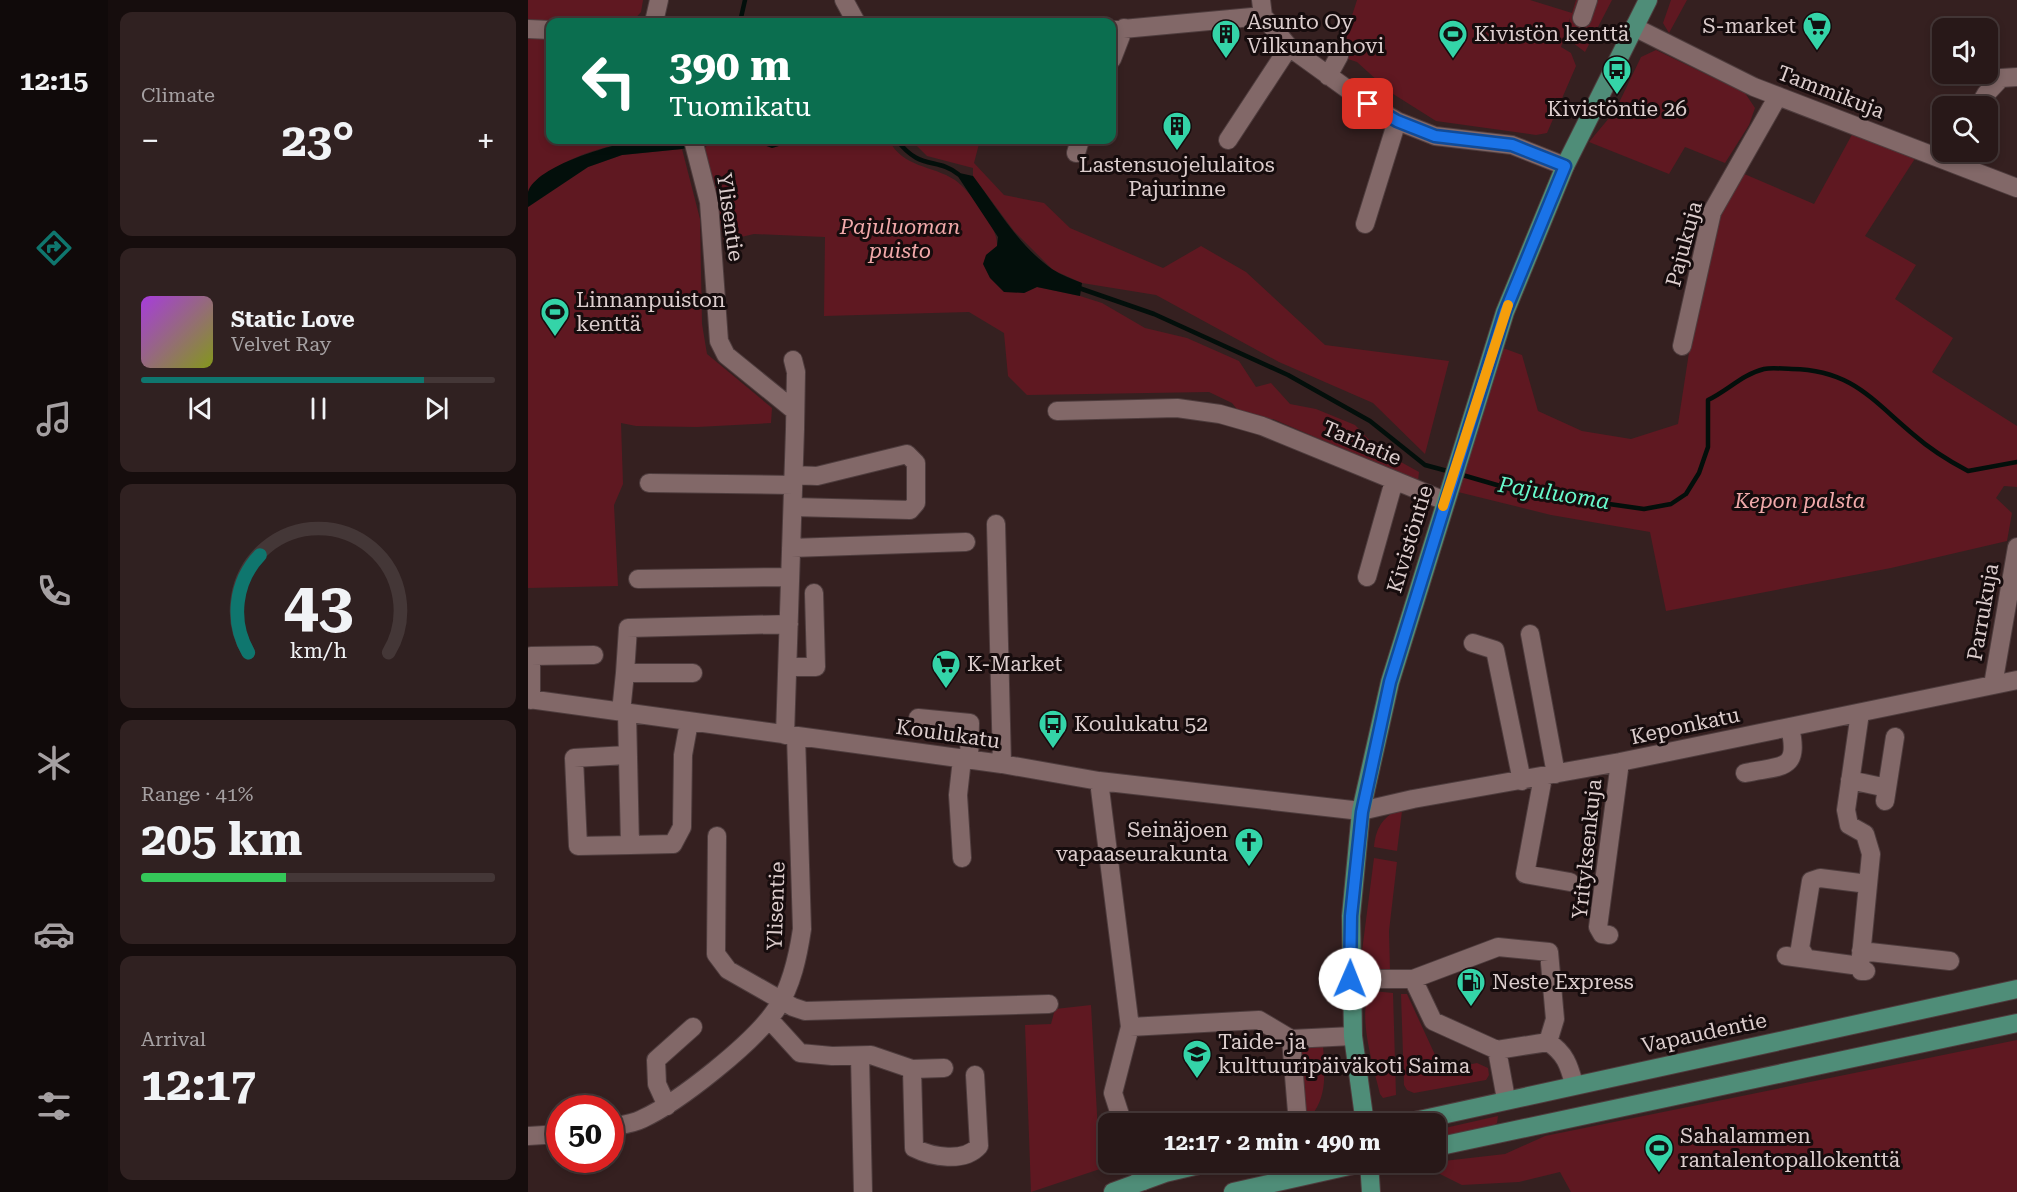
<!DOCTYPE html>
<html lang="en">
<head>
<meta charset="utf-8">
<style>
	body { margin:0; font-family:"Roboto Serif",serif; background:#302121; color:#f1f3f6; height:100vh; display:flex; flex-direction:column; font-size:22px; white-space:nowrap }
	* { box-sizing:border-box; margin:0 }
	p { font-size:20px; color:#a5a0a2 }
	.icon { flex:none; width:33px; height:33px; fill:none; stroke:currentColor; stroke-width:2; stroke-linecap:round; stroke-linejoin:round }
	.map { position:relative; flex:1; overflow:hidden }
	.drawer { display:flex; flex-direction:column; gap:12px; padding:12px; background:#160d0d; width:420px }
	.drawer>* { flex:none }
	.top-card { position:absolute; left:18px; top:18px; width:570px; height:126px; border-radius:12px; box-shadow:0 3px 9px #0003,0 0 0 2px #443737; background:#0b6e4f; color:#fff; overflow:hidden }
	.buttons { position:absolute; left:1404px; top:18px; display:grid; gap:12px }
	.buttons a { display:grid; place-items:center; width:66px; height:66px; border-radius:12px; background:#281818; box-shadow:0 3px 9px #0003,0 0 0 2px #443737; font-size:30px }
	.speed { position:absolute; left:18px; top:1095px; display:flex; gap:12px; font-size:30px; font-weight:700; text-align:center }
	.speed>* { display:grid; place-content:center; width:78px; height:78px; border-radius:50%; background:#281818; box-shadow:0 3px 9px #0003,0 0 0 2px #443737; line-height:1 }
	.speed .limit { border:9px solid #d22; background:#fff; color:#111 }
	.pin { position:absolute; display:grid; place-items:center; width:51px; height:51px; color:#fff; margin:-26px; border-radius:12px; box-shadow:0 3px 9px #0006 }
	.me { position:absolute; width:66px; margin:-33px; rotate:1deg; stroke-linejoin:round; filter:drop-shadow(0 0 4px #0008) }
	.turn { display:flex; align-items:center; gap:21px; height:126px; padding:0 24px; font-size:27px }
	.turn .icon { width:78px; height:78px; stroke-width:2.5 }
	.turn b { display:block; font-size:42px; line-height:51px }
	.big { font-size:45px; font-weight:700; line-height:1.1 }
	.drawer .card { flex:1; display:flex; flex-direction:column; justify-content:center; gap:9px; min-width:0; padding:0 21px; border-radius:12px; background:#302121 }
	.drawer .dial { align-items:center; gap:0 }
	.dial svg { height:156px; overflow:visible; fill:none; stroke:#443737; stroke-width:7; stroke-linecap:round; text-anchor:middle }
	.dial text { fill:#f1f3f6; stroke:none }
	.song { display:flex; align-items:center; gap:18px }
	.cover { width:72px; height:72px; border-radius:9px; background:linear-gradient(135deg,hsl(280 70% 55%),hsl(70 70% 35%)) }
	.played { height:6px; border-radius:3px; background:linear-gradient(90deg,#0f766e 80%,#443737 80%) }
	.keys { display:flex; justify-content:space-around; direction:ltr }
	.heat { display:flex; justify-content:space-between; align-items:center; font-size:33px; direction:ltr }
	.charge { height:9px; border-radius:4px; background:linear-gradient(90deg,#34c759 41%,#443737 0) }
	.trip { position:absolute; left:570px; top:1113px; width:348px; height:60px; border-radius:12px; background:#281818; box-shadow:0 3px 9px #0003,0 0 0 2px #443737; font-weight:700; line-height:60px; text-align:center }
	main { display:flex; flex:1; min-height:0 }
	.menu { display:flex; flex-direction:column; width:108px; justify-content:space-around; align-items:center; background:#100a0a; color:#a5a0a2 }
	.menu .icon { width:42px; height:42px }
	.menu .on { color:#0f766e }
	.menu b { font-size:27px; color:#f1f3f6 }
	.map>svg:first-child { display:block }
</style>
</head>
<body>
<main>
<nav class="menu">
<b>12:15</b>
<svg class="icon on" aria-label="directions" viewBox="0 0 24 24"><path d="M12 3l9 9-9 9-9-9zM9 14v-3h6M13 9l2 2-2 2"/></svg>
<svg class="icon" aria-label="music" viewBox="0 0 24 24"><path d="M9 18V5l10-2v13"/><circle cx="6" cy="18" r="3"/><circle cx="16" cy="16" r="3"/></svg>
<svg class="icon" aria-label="phone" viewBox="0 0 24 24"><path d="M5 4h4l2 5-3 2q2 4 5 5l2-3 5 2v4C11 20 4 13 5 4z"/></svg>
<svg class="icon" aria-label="climate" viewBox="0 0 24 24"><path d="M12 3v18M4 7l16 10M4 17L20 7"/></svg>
<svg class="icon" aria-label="car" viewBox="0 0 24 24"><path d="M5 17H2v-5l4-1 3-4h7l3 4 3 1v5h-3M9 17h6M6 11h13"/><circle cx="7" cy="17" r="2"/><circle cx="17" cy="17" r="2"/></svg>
<svg class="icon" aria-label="filters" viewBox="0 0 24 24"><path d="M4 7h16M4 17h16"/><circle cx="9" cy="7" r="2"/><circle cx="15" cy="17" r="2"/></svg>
</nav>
<section class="drawer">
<div class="card"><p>Climate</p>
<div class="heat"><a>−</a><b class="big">23°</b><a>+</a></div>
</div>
<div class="card">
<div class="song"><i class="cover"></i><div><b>Static Love</b><p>Velvet Ray</p></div></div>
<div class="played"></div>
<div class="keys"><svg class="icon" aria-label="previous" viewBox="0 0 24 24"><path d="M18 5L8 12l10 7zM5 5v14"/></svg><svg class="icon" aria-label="pause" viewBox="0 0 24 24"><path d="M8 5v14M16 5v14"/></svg><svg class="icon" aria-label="next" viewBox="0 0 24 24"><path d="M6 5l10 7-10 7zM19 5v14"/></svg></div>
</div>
<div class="card dial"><svg viewBox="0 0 100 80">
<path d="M14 69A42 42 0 1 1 86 69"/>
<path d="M14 69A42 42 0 0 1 20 19" stroke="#0f766e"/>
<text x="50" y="56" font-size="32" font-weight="700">43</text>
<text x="50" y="72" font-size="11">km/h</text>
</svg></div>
<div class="card"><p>Range · 41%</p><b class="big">205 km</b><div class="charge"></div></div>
<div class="card"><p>Arrival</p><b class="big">12:17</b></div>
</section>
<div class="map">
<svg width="1489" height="1192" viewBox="0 0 1489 1192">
	<rect width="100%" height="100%" fill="#352020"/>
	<path fill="#5f1821" d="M0 0H115L113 12 104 22 0 20Z
		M829 0H1002L1044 13 1048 0H1084L1057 52 1040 39 1042 18 1033 47 1043 53 1048 66 1019 133 1008 135 908 121 862 92 829 62 811 56Z
		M1143 0H1159L1141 33 1135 23Z
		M0 37H22V140H109C70 148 26 159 0 192Z
		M1128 50 1217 93 1227 108 1221 125 1197 163 1157 147 1141 174 1061 142 1087 111 1113 57Z
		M1326 131 1388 157 1337 236 1388 265 1367 299 1425 338 1404 372 1489 426V487L1476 486 1468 498 1484 513 1479 541 1363 568 1138 611 1122 532 1023 515 930 492 975 348 994 355 1010 411 1054 431 1103 439 1150 424 1162 346 1191 212 1214 173 1286 204Z
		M271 140H361C375 168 404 165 427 180 442 191 471 228 469 246L458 255 496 293 509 287 552 296 574 303 617 328 659 338 711 361 728 387 743 383 762 404 788 409 827 425 851 450 891 472 890 481 745 419 716 418 704 403 681 392 499 395 480 376 476 333 441 312 296 316 297 237 226 234 196 241 176 149 182 142 225 141 244 148Z
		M383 140H452L446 163 476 195 516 203 542 228 635 268 673 246 718 272 797 345 921 361 897 454 845 403 751 362 628 295 554 283 525 270 486 231 445 176V168L399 156Z
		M154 149 172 219 174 324 179 354 244 408 243 423 169 427 108 426 93 423 95 484 86 505 90 586 0 588V207L60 167 94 155Z
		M867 811H874L869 851 846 847C848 830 852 821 867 811Z
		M846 858 869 862 861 931 862 971 846 970 838 962 834 951Z
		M845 991 865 993 868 1095 855 1098 852 1094C847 1072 826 1006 845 991Z
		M873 994H879L914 1070 949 1063 960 1068 961 1075 958 1080 886 1093 879 1090 876 1085Z
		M563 1005 572 1169 503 1192 497 1025 523 1024 527 1009Z
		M1489 1040V1192H1043L1032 1172 991 1182 934 1185 910 1173 891 1175 898 1163 977 1154 1017 1136Z
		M795 1044C796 1068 800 1092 786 1112L773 1115 769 1045Z
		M970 1116 969 1123 964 1127 908 1138V1130Z"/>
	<path fill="#030f0b" d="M109 140H271L244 148 225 141 182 142 154 149 94 155 60 167 0 207C0 203 0 196 0 192 9 165 84 145 109 140Z
		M427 172 445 176C469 208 491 246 524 269 533 275 544 279 554 283L552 296 509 287 496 293 476 292 462 278 455 264 458 255 469 246 470 237Z"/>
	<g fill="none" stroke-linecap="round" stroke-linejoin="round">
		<path stroke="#030f0b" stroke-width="4.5" d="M212 22 217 0
			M369 140C392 171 409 157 430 174
			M551 288 626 314 760 375 842 421 897 465 923 472
			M931 474 993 492 1046 495 1081 504 1116 509 1143 504 1158 494 1171 473 1180 447V400C1199 391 1215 374 1236 369 1245 367 1255 369 1264 369 1324 370 1344 400 1386 435 1403 450 1421 461 1440 471L1489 462"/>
		<g stroke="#4e3c3d" stroke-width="20">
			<path id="minor" d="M316 0 328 22
				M733 0 735 16 761 47 840 104 869 121 907 136 984 145 1037 166
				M1054 18 1060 0
				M126 22 131 0
				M1106 27 1226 87 1489 188
				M0 29 22 30
				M584 30 735 16
				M584 59 596 28
				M800 76 811 56
				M1451 106 1458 94 1473 78 1489 77
				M165 140 181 202 191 341 198 355 267 411
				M700 140 761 47
				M548 153 552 140
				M837 224 869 121
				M1154 346 1184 212 1250 96
				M529 411 649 408 692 414 734 426 917 501
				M121 483 265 485
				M265 507 382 510 388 503V463L379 454 289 476 266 475
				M468 524 474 764
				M263 548 438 542
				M839 577 866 481
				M110 579 262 577
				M1002 634 1028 774
				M945 643 967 650 994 781
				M260 667H288L286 593
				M97 673 100 628 261 624
				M1465 685 1489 547
				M0 699 474 764 571 781 833 811 885 799 1092 762 1489 680
				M3 700V656L66 655
				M93 712 97 673H165
				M1332 713 1318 810 1321 825 1337 834 1343 854 1332 966 1333 971H1338
				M390 718 442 723 441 760
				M257 735 267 429 268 372 265 360
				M99 755 46 758 50 846 102 845 99 713
				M434 759 430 795 434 858
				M1217 773C1254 765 1272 772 1262 727
				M1015 777 997 874 1042 882
				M1322 780 1359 788
				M571 781 602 1027
				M1357 801 1367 737
				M189 836 188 954 200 970 265 1007 277 1011 521 1004
				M102 845 145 844 154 827 155 755 161 722
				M1081 935 1074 934 1070 927 1092 762
				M1333 951 1422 961
				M1258 956 1332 966
				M1278 958 1272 948 1283 881 1292 878 1340 884
				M823 979H885L970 947 1021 952 1027 1019 1020 1042 969 1050 905 1021 885 979
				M241 1019 272 1053 304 1056 343 1055 384 1069 416 1068
				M763 1039 770 1124
				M1020 1042C1037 1053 1041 1065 1046 1084
				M969 1050 978 1099
				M332 1056 335 1192
				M384 1069 386 1148C404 1157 436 1163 451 1146L447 1075
				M139 1106 129 1084 128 1060 165 1027
				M595 1124 585 1093 602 1027 731 1020 763 1039 825 1036
				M82 1127C93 1125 104 1124 114 1119 151 1102 227 1042 249 1008 264 985 270 956 274 929L268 736
				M0 1136 32 1134
				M608 1162 615 1181"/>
		</g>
		<g stroke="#4e3c3d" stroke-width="20">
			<path id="major" d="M837 1124 825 1036 823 916 833 811 862 682 977 312 1037 166 1120 0
				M873 1124 1489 989
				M908 1147 1489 1023
				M841 1162 843 1192
				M585 1192 637 1173 684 1162
				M705 1192 839 1162"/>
		</g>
		<use href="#minor" stroke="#826868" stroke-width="18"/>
		<use href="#major" stroke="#4f8d78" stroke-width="18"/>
	</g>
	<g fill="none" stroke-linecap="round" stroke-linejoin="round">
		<g stroke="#114b97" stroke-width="15">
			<path id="route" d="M822 979 823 916 834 812 862 682 977 312 1037 166 984 145 907 136 869 121 840 104"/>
		</g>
		<use href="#route" stroke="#1a73e8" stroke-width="10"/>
		<path stroke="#f59e0b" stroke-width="10" d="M915 506 980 305"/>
	</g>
	<defs>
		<g id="supermarket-pin" transform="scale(1.5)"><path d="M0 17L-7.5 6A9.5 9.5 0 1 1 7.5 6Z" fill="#34d4a8" stroke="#160c0d"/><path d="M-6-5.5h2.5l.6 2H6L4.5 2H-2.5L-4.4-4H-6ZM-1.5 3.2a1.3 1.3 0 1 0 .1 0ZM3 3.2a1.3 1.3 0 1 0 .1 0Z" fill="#111"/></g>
		<g id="building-pin" transform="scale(1.5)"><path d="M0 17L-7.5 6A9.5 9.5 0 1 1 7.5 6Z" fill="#34d4a8" stroke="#160c0d"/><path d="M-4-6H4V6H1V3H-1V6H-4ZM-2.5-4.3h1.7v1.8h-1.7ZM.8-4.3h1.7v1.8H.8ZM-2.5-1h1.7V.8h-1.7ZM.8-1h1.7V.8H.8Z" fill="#111"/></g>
		<g id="stadium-pin" transform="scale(1.5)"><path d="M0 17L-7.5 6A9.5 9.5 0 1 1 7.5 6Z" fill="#34d4a8" stroke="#160c0d"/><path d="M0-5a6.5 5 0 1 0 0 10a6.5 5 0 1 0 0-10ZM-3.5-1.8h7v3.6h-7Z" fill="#111"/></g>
		<g id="bus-pin" transform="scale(1.5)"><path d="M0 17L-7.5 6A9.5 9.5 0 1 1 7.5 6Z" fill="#34d4a8" stroke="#160c0d"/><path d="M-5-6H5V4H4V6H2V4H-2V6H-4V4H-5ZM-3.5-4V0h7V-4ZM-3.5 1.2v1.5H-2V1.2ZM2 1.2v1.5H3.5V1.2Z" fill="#111"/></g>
		<g id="church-pin" transform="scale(1.5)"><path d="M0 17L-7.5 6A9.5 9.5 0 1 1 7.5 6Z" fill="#34d4a8" stroke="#160c0d"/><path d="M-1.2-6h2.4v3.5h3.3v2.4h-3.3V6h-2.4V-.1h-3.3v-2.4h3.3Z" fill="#111"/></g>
		<g id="fuel-pin" transform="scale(1.5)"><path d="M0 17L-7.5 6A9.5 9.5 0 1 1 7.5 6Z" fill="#34d4a8" stroke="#160c0d"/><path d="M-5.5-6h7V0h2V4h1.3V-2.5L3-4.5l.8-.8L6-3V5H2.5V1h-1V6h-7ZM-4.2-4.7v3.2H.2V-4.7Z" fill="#111"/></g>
		<g id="school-pin" transform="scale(1.5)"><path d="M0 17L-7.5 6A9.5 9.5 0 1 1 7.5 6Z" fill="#34d4a8" stroke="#160c0d"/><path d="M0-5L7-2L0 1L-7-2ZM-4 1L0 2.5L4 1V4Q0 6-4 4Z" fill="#111"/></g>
	</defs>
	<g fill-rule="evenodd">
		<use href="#supermarket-pin" x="1289" y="26"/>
		<use href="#building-pin" x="698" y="34"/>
		<use href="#stadium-pin" x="925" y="34"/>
		<use href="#bus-pin" x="1089" y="70"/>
		<use href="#building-pin" x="649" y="126"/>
		<use href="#stadium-pin" x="27" y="312"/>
		<use href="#supermarket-pin" x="418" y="664"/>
		<use href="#bus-pin" x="525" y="724"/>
		<use href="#church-pin" x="721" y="842"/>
		<use href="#fuel-pin" x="943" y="982"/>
		<use href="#school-pin" x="669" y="1054"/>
		<use href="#stadium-pin" x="1131" y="1148"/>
	</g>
	<g text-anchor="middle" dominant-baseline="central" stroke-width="6" stroke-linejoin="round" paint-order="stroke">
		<g font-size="21" fill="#dccdcd" stroke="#160c0d" text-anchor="start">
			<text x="719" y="22">Asunto Oy<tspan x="719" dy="24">Vilkunanhovi</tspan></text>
			<text x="1268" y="26" text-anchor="end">S-market</text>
			<text x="946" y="34">Kivistön kenttä</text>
			<text x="1089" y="109" text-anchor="middle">Kivistöntie 26</text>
			<text x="649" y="165" text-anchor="middle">Lastensuojelulaitos<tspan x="649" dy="24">Pajurinne</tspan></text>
			<text x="48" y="300">Linnanpuiston<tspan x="48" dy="24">kenttä</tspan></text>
			<text x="439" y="664">K-Market</text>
			<text x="546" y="724">Koulukatu 52</text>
			<text x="700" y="830" text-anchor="end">Seinäjoen<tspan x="700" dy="24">vapaaseurakunta</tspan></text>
			<text x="964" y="982">Neste Express</text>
			<text x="690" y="1042">Taide- ja<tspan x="690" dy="24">kulttuuripäiväkoti Saima</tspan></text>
			<text x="1152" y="1136">Sahalammen<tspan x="1152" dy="24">rantalentopallokenttä</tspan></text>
		</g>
		<g font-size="21" fill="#dccdcd" stroke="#160c0d">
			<text transform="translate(1303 92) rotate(21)">Tammikuja</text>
			<text transform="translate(202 217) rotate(82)">Ylisentie</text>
			<text transform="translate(1156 244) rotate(-75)">Pajukuja</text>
			<text transform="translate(834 443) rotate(23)">Tarhatie</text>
			<text transform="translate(882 539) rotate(-73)">Kivistöntie</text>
			<text transform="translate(1455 612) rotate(-80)">Parrukuja</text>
			<text transform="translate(1157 726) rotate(-12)">Keponkatu</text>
			<text transform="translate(420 734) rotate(8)">Koulukatu</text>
			<text transform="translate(1059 849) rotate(-84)">Yrityksenkuja</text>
			<text transform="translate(248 906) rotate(-88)">Ylisentie</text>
			<text transform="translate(1176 1033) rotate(-12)">Vapaudentie</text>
		</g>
		<g font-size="21" font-style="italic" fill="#f1a9aa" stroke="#160c0d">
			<text x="372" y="227">Pajuluoman<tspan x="372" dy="24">puisto</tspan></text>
			<text x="1272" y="501">Kepon palsta</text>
		</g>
		<g font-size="22" font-style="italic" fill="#68facc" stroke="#160c0d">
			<text transform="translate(1026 493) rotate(9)">Pajuluoma</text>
		</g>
	</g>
</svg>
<div class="buttons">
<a><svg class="icon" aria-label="sound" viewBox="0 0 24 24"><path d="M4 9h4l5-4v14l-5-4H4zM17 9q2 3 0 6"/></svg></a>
<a><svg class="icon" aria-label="search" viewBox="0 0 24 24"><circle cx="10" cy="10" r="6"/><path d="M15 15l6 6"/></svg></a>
</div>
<div class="speed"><div class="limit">50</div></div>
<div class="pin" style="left:840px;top:104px;background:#d93025"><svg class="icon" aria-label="arrive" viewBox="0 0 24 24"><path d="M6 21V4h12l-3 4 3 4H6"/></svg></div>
<svg class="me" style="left:822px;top:979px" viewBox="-20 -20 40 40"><circle r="19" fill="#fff"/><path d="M0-13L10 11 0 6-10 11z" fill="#1a73e8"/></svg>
<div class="trip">12:17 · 2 min · 490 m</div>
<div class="top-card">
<div class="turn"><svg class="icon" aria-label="left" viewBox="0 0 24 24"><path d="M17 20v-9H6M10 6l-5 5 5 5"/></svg><div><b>390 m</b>Tuomikatu</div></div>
</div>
</div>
</main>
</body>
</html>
